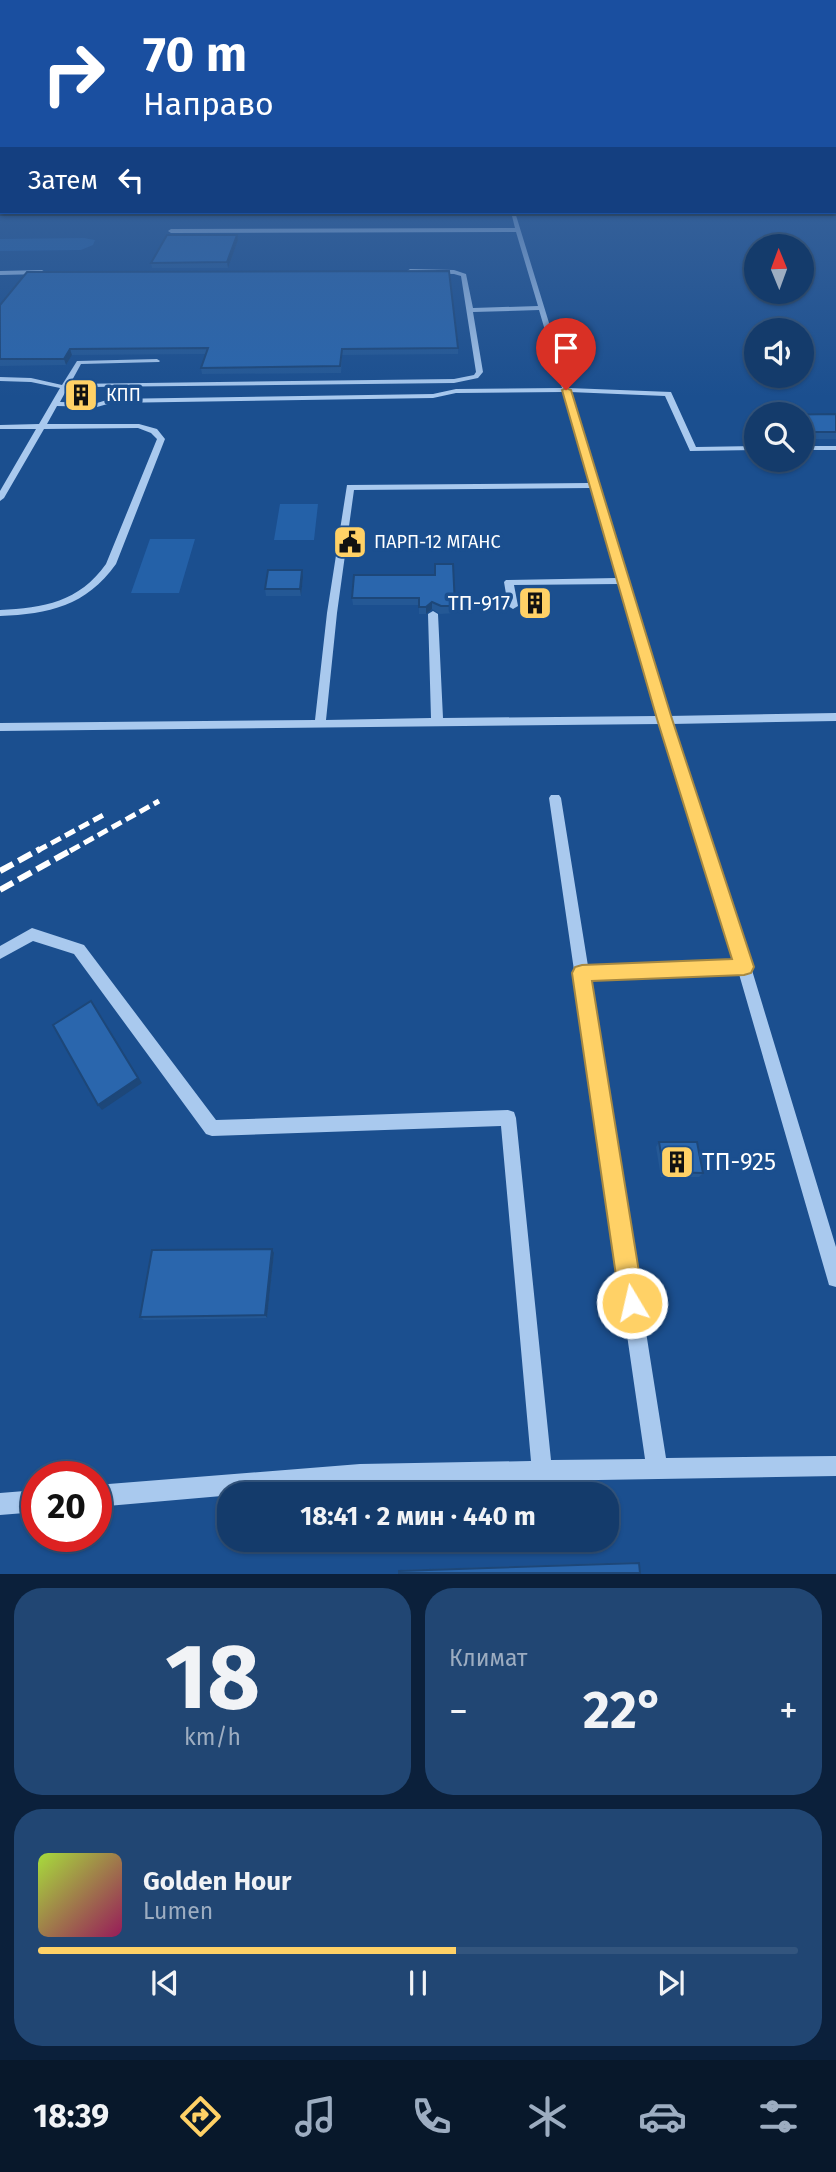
<!DOCTYPE html>
<html lang="ru">
<head>
<meta charset="utf-8">
<style>
	body { margin:0; font-family:"Fira Sans",sans-serif; background:#214673; color:#f1f3f6; height:100vh; display:flex; flex-direction:column; font-size:26px; white-space:nowrap }
	* { box-sizing:border-box; margin:0 }
	p { font-size:23px; color:#9dadc1 }
	.icon { flex:none; width:38px; height:38px; fill:none; stroke:currentColor; stroke-width:2; stroke-linecap:round; stroke-linejoin:round }
	.map { position:relative; height:1574px; overflow:hidden }
	.details { display:flex; flex-direction:column; gap:14px; padding:14px; background:#0b203b; flex:1 }
	.details>* { flex:none }
	.banner { position:absolute; left:0px; top:0px; width:836px; height:214px; box-shadow:0 2px 5px #0004,0 0 0 2px #33557e; background:#1a4fa0; color:#fff; overflow:hidden }
	.needle { width:46px; rotate:359deg }
	.controls { position:absolute; left:744px; top:234px; display:grid; gap:14px }
	.controls a { display:grid; place-items:center; width:70px; height:70px; border-radius:50%; background:#143b6b; box-shadow:0 2px 5px #0004,0 0 0 2px #33557e; font-size:35px }
	.speed { position:absolute; left:21px; top:1461px; display:flex; gap:14px; font-size:35px; font-weight:700; text-align:center }
	.speed>* { display:grid; place-content:center; width:91px; height:91px; border-radius:50%; background:#143b6b; box-shadow:0 2px 5px #0004,0 0 0 2px #33557e; line-height:1 }
	.speed .limit { border:10px solid #d22; background:#fff; color:#111 }
	.pin { position:absolute; display:grid; place-items:center; width:60px; height:60px; color:#fff; margin:-72px -30px; border-radius:50% 50% 50% 0; rotate:-45deg; box-shadow:0 0 7px #0007 }
	.pin .icon { rotate:45deg }
	.me { position:absolute; width:77px; margin:-38px; rotate:351deg; stroke-linejoin:round; filter:drop-shadow(0 0 5px #0008) }
	.turn { display:flex; align-items:center; gap:24px; height:147px; padding:0 28px; font-size:32px }
	.turn .icon { width:91px; height:91px; stroke-width:2.5 }
	.turn b { display:block; font-size:49px; line-height:60px }
	.then { display:flex; align-items:center; height:66px; padding:0 28px; background:#0003; gap:14px; font-size:26px }
	.big { font-size:52px; font-weight:700; line-height:1.1 }
	.details .widget { flex:1; display:flex; flex-direction:column; justify-content:center; gap:10px; min-width:0; padding:0 24px; border-radius:28px; background:#214673 }
	.details .dial { align-items:center; gap:0 }
	.dial b { font-size:91px; line-height:1 }
	.song { display:flex; align-items:center; gap:21px }
	.cover { width:84px; height:84px; border-radius:10px; background:linear-gradient(135deg,hsl(80 70% 55%),hsl(330 70% 35%)) }
	.played { height:7px; border-radius:4px; background:linear-gradient(90deg,#ffd166 55%,#33557e 55%) }
	.keys { display:flex; justify-content:space-around; direction:ltr }
	.heat { display:flex; justify-content:space-between; align-items:center; font-size:38px; direction:ltr }
	.details .tiles { flex:1; display:grid; gap:14px; grid-template-columns:1fr 1fr }
	.widget:last-child { grid-column:span 2 }
	.trip { position:absolute; left:217px; top:1482px; width:402px; height:70px; border-radius:28px; background:#143b6b; box-shadow:0 2px 5px #0004,0 0 0 2px #33557e; font-weight:700; line-height:70px; text-align:center }
	.menu { display:flex; height:112px; justify-content:space-around; align-items:center; background:#08182b; color:#9dadc1 }
	.menu .icon { width:49px; height:49px }
	.menu .active { color:#ffd166 }
	.menu b { font-size:32px; color:#f1f3f6 }
	.map>svg:first-child { display:block }
</style>
</head>
<body>
<div class="map">
<svg width="836" height="1574" viewBox="0 0 836 1574">
	<rect width="100%" height="100%" fill="#1b4f8f"/>
	<path fill="#2461a8" d="M84 238 95 240 93 245 81 250 0 251V239Z
		M280 504H318L314 540H274Z
		M150 539H195L179 593H131Z"/>
	<g fill="none" stroke-linecap="round" stroke-linejoin="round">
		<path fill="#a9c9ee" fill-rule="evenodd" d="M511 212H515L569 388 671 392 696 447 756 446V450L690 451 665 396 570 392 627 579 630 581 628 583 668 716 836 713V721L671 724 751 967 836 1247V1287L829 1285 827 1278 739 974 590 979 666 1458 836 1456V1476L360 1484 96 1507V1485L360 1464 531 1461 501 1126 212 1136 206 1134 74 954 33 941 0 959V946L32 928 84 945 216 1120 508 1110 514 1112 516 1118 551 1460 645 1459 549 798 551 795H559L561 798 588 966 735 961 660 724 0 731V723L315 720 327 613 347 485 589 483 563 392 456 393 433 398 111 403 97 407 57 406 47 424H139L157 429 165 439 116 564C86 606 49 614 0 616V610C44 608 79 602 106 564L157 439 151 433 138 428 44 429 4 498 0 501V491L36 429H0V425L39 424 60 388 31 382 0 381V377L31 378 62 385 77 361 157 359 160 361 159 362 81 364 70 384 454 379 474 375 476 372 461 276 454 274 410 273 407 271 410 269 454 270 466 274 473 308 538 306 516 232 171 233 168 231 171 229 515 228ZM539 310 562 388 456 389 433 394 110 399 97 403 60 402 67 389 87 387 454 383 478 378 483 372 473 312ZM591 488 617 578 506 580 504 582 508 606 513 609 518 606 514 585 619 584 657 716 443 718 438 614 433 611 428 614 431 718 326 720 337 613 354 490Z
			M0 271 42 270 45 272 42 274 0 275Z
			M802 446H836V450H802Z
			M37 1490V1512L0 1515V1493Z"/>
		<path stroke="#fff" stroke-width="5" stroke-dasharray="11 5" stroke-linecap="butt" d="M37 851 107 813
			M70 851 159 801"/>
		<path stroke="#fff" stroke-width="6" stroke-dasharray="15 6" stroke-linecap="butt" d="M0 871 40 849
			M0 890 73 849"/>
	</g>
	<path fill="#245895" d="M237 235 238 240 228 268H152L151 263Z
		M0 305 458 348V354L342 355 341 373 202 374 201 368 206 354 72 355 66 365 0 366Z
		M836 414V439H802V415Z
		M302 570 303 577 301 596H266L265 589Z
		M435 575 455 606V613L440 614 432 609 426 614H419V605H353L352 598Z
		M659 1142 703 1173 699 1177H661L656 1147Z
		M274 1253 267 1318 144 1320 140 1317Z
		M635 1562 639 1563 399 1571 400 1570Z"/>
	<path fill="#1d4779" d="M237 235 238 240 228 268 227 262Z
		M70 349 72 355 66 365 64 359Z
		M302 570 303 577 301 596 300 589Z
		M432 602V609L426 614V607Z
		M91 1001 142 1083 102 1110 98 1105Z
		M272 1249 274 1253 267 1318 265 1315Z"/>
	<path fill="#2a66ad" stroke="#1d4779" stroke-width="2" d="M167 235H237L227 262 151 263Z
		M449 271 458 348 342 349 340 366 201 368 208 348 70 349 64 359H0V305L27 272Z
		M836 414V432H802V415H766Z
		M435 564H453L455 606H441L432 602 426 607H419V598H352L354 575H435Z
		M268 570H302L300 589H265Z
		M91 1001 138 1078 98 1105 53 1025Z
		M659 1142H697L703 1173 664 1172Z
		M272 1249 265 1315 140 1317 152 1250Z
		M639 1563 640 1573H399V1571Z"/>
	<linearGradient id="sky" x2="0" y2="1"><stop stop-color="#0f2b4f"/><stop offset="0.44" stop-color="#39639b"/><stop offset="1" stop-color="#39639b" stop-opacity="0"/></linearGradient>
	<rect width="836" height="397" fill="url(#sky)"/>
	<path fill="#ffd166" stroke="#a68842" stroke-width="2" d="M566 388 571 390 672 719 754 967 751 973 744 975 592 981 644 1303 641 1312 632 1315 623 1312 620 1303 572 973 575 967 582 965 732 959 657 719 562 390Z"/>
	<defs>
		<g id="building-square" transform="scale(1.75)"><rect x="-9" y="-9" width="18" height="18" rx="4" fill="#ffd166" stroke="#1b4f8f"/><path d="M-4-6H4V6H1V3H-1V6H-4ZM-2.5-4.3h1.7v1.8h-1.7ZM.8-4.3h1.7v1.8H.8ZM-2.5-1h1.7V.8h-1.7ZM.8-1h1.7V.8H.8Z" fill="#111"/></g>
		<g id="civic-square" transform="scale(1.75)"><rect x="-9" y="-9" width="18" height="18" rx="4" fill="#ffd166" stroke="#1b4f8f"/><path d="M-.6-6.5H3V-4.5H.6V-3L4-1V1h2V6H-6V1h2V-1L-.6-3ZM-1.2 2.5V6h2.4V2.5Z" fill="#111"/></g>
	</defs>
	<g fill-rule="evenodd">
		<use href="#building-square" x="81" y="395"/>
		<use href="#civic-square" x="350" y="542"/>
		<use href="#building-square" x="535" y="603"/>
		<use href="#building-square" x="677" y="1162"/>
	</g>
	<g text-anchor="middle" dominant-baseline="central" stroke-width="7" stroke-linejoin="round" paint-order="stroke">
		<g font-size="18" fill="#fff" stroke="#1b4f8f" text-anchor="start">
			<text x="106" y="395">КПП</text>
			<text x="374" y="542">ПАРП-12 МГАНС</text>
		</g>
		<g font-size="21" fill="#fff" stroke="#1b4f8f" text-anchor="end">
			<text x="510" y="603">ТП-917</text>
		</g>
		<g font-size="24" fill="#fff" stroke="#1b4f8f" text-anchor="start">
			<text x="702" y="1162">ТП-925</text>
		</g>
	</g>
</svg>
<div class="controls">
<a><svg class="needle" viewBox="-14 -14 28 28"><path d="M0-13l5 13h-10z" fill="#e53935"/><path d="M0 13l5-13h-10z" fill="#9dadc1"/></svg></a>
<a><svg class="icon" aria-label="sound" viewBox="0 0 24 24"><path d="M4 9h4l5-4v14l-5-4H4zM17 9q2 3 0 6"/></svg></a>
<a><svg class="icon" aria-label="search" viewBox="0 0 24 24"><circle cx="10" cy="10" r="6"/><path d="M15 15l6 6"/></svg></a>
</div>
<div class="speed"><div class="limit">20</div></div>
<div class="pin" style="left:566px;top:390px;background:#d93025"><svg class="icon" aria-label="arrive" viewBox="0 0 24 24"><path d="M6 21V4h12l-3 4 3 4H6"/></svg></div>
<svg class="me" style="left:632px;top:1303px" viewBox="-20 -20 40 40"><circle r="17" fill="#ffd166" stroke="#fff" stroke-width="3"/><path d="M0-11L8 9 0 5-8 9z" fill="#fff"/></svg>
<div class="trip">18:41 · 2 мин · 440 m</div>
<div class="banner">
<div class="turn"><svg class="icon" aria-label="right" viewBox="0 0 24 24"><path d="M7 20v-9h11M14 6l5 5-5 5"/></svg><div><b>70 m</b>Направо</div></div>
<div class="then">Затем<svg class="icon" aria-label="left" viewBox="0 0 24 24"><path d="M17 20v-9H6M10 6l-5 5 5 5"/></svg></div>
</div>
</div>
<section class="details">
<div class="tiles">
<div class="widget dial"><b>18</b><p>km/h</p></div>
<div class="widget"><p>Климат</p>
<div class="heat"><a>−</a><b class="big">22°</b><a>+</a></div>
</div>
<div class="widget">
<div class="song"><i class="cover"></i><div><b>Golden Hour</b><p>Lumen</p></div></div>
<div class="played"></div>
<div class="keys"><svg class="icon" aria-label="previous" viewBox="0 0 24 24"><path d="M18 5L8 12l10 7zM5 5v14"/></svg><svg class="icon" aria-label="pause" viewBox="0 0 24 24"><path d="M8 5v14M16 5v14"/></svg><svg class="icon" aria-label="next" viewBox="0 0 24 24"><path d="M6 5l10 7-10 7zM19 5v14"/></svg></div>
</div>
</div>
</section>
<nav class="menu">
<b>18:39</b>
<svg class="icon active" aria-label="directions" viewBox="0 0 24 24"><path d="M12 3l9 9-9 9-9-9zM9 14v-3h6M13 9l2 2-2 2"/></svg>
<svg class="icon" aria-label="music" viewBox="0 0 24 24"><path d="M9 18V5l10-2v13"/><circle cx="6" cy="18" r="3"/><circle cx="16" cy="16" r="3"/></svg>
<svg class="icon" aria-label="phone" viewBox="0 0 24 24"><path d="M5 4h4l2 5-3 2q2 4 5 5l2-3 5 2v4C11 20 4 13 5 4z"/></svg>
<svg class="icon" aria-label="climate" viewBox="0 0 24 24"><path d="M12 3v18M4 7l16 10M4 17L20 7"/></svg>
<svg class="icon" aria-label="car" viewBox="0 0 24 24"><path d="M5 17H2v-5l4-1 3-4h7l3 4 3 1v5h-3M9 17h6M6 11h13"/><circle cx="7" cy="17" r="2"/><circle cx="17" cy="17" r="2"/></svg>
<svg class="icon" aria-label="filters" viewBox="0 0 24 24"><path d="M4 7h16M4 17h16"/><circle cx="9" cy="7" r="2"/><circle cx="15" cy="17" r="2"/></svg>
</nav>
</body>
</html>
